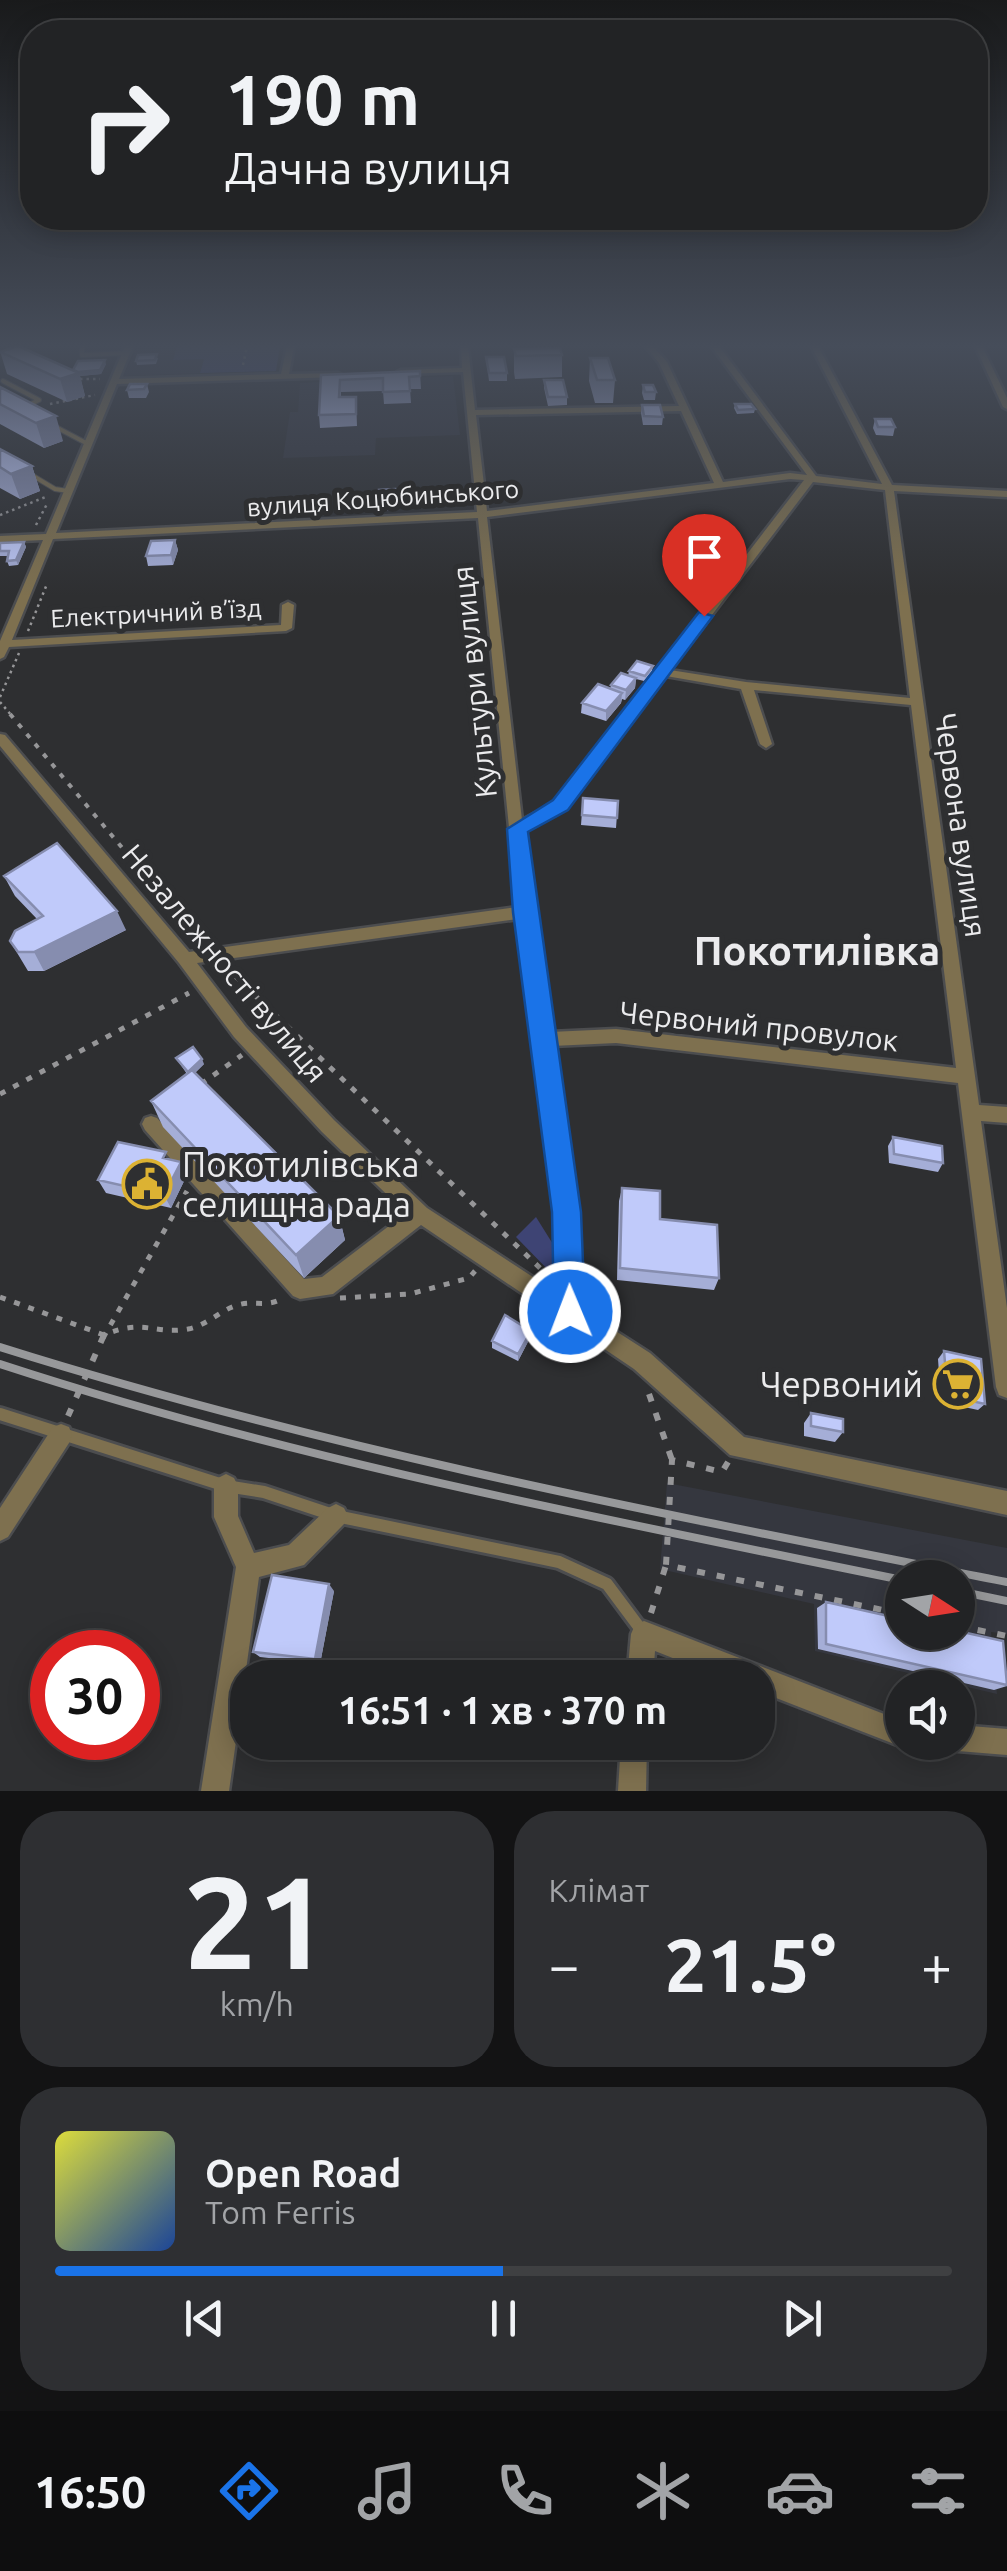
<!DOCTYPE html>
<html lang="uk">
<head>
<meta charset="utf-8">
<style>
	body { margin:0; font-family:Ubuntu,sans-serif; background:#2e2f32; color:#f1f3f6; height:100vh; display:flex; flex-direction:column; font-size:38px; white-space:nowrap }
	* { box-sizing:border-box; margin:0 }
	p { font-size:32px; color:#a2a4a7 }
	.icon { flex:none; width:55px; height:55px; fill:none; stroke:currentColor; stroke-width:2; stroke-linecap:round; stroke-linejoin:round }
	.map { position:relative; height:1791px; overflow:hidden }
	.drawer { display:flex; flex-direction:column; gap:20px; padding:20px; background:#131314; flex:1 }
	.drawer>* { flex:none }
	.hud { position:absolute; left:20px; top:20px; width:968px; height:210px; border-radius:40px; box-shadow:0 5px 25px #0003,0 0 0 2px #3f4042; background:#222325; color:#f1f3f6; overflow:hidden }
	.needle { width:65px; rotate:102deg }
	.tools { position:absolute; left:885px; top:1560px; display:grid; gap:20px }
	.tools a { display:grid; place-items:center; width:90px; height:90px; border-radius:50%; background:#222325; box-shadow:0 5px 25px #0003,0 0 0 2px #3f4042; font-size:50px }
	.speed { position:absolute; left:30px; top:1630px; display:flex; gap:20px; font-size:50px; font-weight:700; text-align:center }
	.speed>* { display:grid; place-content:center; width:130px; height:130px; border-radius:50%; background:#222325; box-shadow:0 5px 25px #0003,0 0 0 2px #3f4042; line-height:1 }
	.speed .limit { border:15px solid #d22; background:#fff; color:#111 }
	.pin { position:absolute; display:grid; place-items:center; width:85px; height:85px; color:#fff; margin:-102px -42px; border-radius:50% 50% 50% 0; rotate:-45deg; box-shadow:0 0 10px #0007 }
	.pin .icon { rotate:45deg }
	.me { position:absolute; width:110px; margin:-55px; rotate:359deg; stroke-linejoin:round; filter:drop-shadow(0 0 8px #0008) }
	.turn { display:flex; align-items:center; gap:35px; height:210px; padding:0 40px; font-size:45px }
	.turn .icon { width:130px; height:130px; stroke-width:2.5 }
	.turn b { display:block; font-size:70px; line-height:85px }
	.big { font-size:75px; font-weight:700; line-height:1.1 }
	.drawer .tile { flex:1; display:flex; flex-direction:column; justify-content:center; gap:15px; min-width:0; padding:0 35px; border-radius:40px; background:#2e2f32 }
	.drawer .dial { align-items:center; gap:0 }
	.dial b { font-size:130px; line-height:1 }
	.song { display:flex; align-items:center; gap:30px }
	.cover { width:120px; height:120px; border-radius:15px; background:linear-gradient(135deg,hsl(60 70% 55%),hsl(220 70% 35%)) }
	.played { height:10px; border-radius:5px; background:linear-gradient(90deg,#1a73e8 50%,#3f4042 50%) }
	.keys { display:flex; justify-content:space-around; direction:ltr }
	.heat { display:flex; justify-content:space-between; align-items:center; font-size:55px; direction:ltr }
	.drawer .tiles { flex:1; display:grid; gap:20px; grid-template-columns:1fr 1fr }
	.tile:last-child { grid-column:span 2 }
	.trip { position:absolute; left:230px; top:1660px; width:545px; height:100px; border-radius:40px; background:#222325; box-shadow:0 5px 25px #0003,0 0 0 2px #3f4042; font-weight:700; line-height:100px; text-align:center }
	.dock { display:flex; height:160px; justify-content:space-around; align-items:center; background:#0e0e0f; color:#a2a4a7 }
	.dock .icon { width:70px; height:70px }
	.dock .on { color:#1a73e8 }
	.dock b { font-size:45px; color:#f1f3f6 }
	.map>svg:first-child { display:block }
</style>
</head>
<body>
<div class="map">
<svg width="1007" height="1791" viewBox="0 0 1007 1791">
	<rect width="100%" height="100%" fill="#2e2f31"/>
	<path fill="#35373f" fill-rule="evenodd" d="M138 346H177L173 359 204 358 200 373 123 376Z
		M453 376 460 435 376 438 375 455 283 458 290 412H298L300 383Z
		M667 1483 1007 1548V1634L991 1632 997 1694 815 1651 814 1604 660 1569ZM902 1578H958V1632H902Z"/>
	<path fill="#3e4474" d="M177 346H280L276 371 200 373 204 359 173 360Z
		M536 1217 556 1249 555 1277 516 1237Z"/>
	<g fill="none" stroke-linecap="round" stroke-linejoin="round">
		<g stroke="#4c4d4f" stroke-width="6">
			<path id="lane-far1" d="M82 346V355L126 353
				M3 381 39 400 25 407
				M52 425 88 444
				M30 474 55 489 68 491"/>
		</g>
		<g stroke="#4c4d4f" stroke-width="18">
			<path id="lane" d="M0 1414 226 1486 264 1492 336 1516 559 1562 607 1584 642 1631"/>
		</g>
		<g stroke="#4c4d4f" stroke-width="5">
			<path id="street" d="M125 346H133L119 379 281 374 287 346H294L289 374 338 373 342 375 338 377 117 384 56 533 477 512 463 372 401 374 397 372 401 370 462 368 461 346H468L475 410 679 406 659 363 645 346H653L667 362 723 482 790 473 807 475 711 346H719L816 476 882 484 811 346H818L892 485 1007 491V497L894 491 979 1105 1007 1107V1123L981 1121 1007 1308V1398L999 1395 996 1387 958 1083 616 1043 552 1046 577 1212 580 1308 650 1353 744 1437 1007 1491V1515L730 1455 634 1369 421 1225 333 1294 300 1299 293 1296 145 1130 142 1124 145 1118 151 1116 157 1118 304 1279 322 1277 406 1213 322 1132 234 1037 179 963 0 746V734L5 735 189 952 517 907 478 518 53 539 12 640 281 625 282 605 288 602 294 605 292 628 286 631 9 647 4 657 0 659V641L43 540 0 542V536L46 534ZM681 411 714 483 487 511 476 415ZM790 479 804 480 556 802 522 820 487 517ZM813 482 885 490 910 698 746 682 670 670ZM666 676 741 689 760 744 766 748 772 744 754 690 911 705 956 1068 616 1029 550 1032 523 832 566 808ZM518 919 557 1212 559 1294 427 1208 334 1120 246 1027 197 963Z
				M975 346H982L1007 398V409L1003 407Z
				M61 1424 69 1427 72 1435 69 1443 8 1537 0 1541V1508L53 1427Z
				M226 1474 234 1478 238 1486V1516L254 1553 289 1545 328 1508 336 1504 344 1508 348 1516 344 1524 304 1565 259 1577 229 1791H201L236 1567 214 1517V1486L218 1478Z
				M644 1621 902 1721V1742L911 1743 902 1747 758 1691V1678H723L655 1651 653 1678H627L631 1634 635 1625Z
				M958 1725 1007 1729V1755L958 1751 949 1747 947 1742H958Z
				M621 1742H647L646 1791H618Z"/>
		</g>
		<path stroke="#969698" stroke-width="2.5" stroke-dasharray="2.5 4" stroke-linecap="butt" d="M243 365 247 346
			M80 379H100
			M50 404 95 395
			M0 515 48 496
			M36 525 48 502
			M28 631 47 584
			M0 697 19 653
			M0 702 12 716"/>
		<path stroke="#969698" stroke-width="4" stroke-dasharray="5 8" stroke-linecap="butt" d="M10 714 202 943
			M226 968 246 987"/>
		<path stroke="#969698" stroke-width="5" stroke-dasharray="6 9" stroke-linecap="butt" d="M243 984 541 1269
			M201 1084 242 1055
			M0 1094 189 993
			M0 1297 104 1335C145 1318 153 1335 188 1329 208 1325 220 1310 238 1305 254 1300 267 1308 283 1298
			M340 1298 410 1294 469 1278 475 1271
			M103 1338 187 1191"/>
		<path stroke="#969698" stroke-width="6" stroke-dasharray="8 12" stroke-linecap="butt" d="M649 1394 672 1460
			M68 1416 104 1335
			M728 1462 722 1472 672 1460 666 1565 902 1614
			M651 1613 666 1565
			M958 1626 1007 1636"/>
		<use href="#lane-far1" stroke="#7e704f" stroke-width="4"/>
		<use href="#lane" stroke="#7e704f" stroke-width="12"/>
		<use href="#street" fill="#7e704f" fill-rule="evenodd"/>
		<path stroke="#97989a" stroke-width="8" d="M0 1347C330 1451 668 1515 1007 1582
			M0 1364C293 1460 600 1518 902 1580
			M958 1591 1007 1601"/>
	</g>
	<path fill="#a5aed7" d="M514 349 562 355V377L515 379 514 372Z
		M0 351 73 370 106 364 101 374 80 376 85 396 67 402 7 374Z
		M486 357 507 373V381H489Z
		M158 358 156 364 137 365 136 361Z
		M590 358 615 380 613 403H595L589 381Z
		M420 371 421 389H410L411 403 384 404 383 391 341 392V397H356L357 426 320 428 319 415 321 375Z
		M544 380 567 397V405L548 406 544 388Z
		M147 384 149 392 146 398H129L127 390Z
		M643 385 656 392 655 400H644L642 393Z
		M0 388 63 441 44 448 0 424Z
		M735 404 755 409 754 413 737 414 734 408Z
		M642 405 663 417 662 425H643L641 413Z
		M875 419 895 427 893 436 876 435 873 428Z
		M0 449 32 466 40 491 20 499 0 488Z
		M395 489 397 510 381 511 379 490Z
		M175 540 178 550 173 565 148 566 146 556Z
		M24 542 26 547 18 565 9 566 7 561 8 556H0V543Z
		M653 666 652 671 644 681 636 679 635 688 625 700 622 699 621 703 606 721 581 713 582 703 610 689 611 685 628 676 629 671Z
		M583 798 618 801 616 828 581 825Z
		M4 876 126 930 44 971H28L10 941 37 919 15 896Z
		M176 1058 204 1064 195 1073 339 1216 345 1240 304 1278 163 1127 151 1101 187 1074Z
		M893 1137 943 1163 938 1172 889 1163 888 1146Z
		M170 1159 187 1175 171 1208 106 1193 98 1180Z
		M622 1188 660 1219 719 1278 714 1290 617 1280 619 1201Z
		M531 1331 530 1338 518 1361 492 1348V1341Z
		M944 1351 985 1404 978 1410 941 1402 938 1359Z
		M811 1413 843 1432 835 1442 804 1436V1423Z
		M334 1591 320 1664 260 1657 253 1652Z
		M826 1602 1007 1686 994 1690 818 1649 817 1608Z"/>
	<path fill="#868daf" d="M105 360 106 364 101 374 80 376 85 396 67 402 60 379Z
		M56 416 63 441 44 448 36 423Z
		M32 466 40 491 20 499 11 474Z
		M175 540 178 550 173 565 171 555Z
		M24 542 26 547 18 565 16 560Z
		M636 678 635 688 625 700 626 690Z
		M622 693 621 703 606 721V711Z
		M117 911 126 930 44 971 34 952Z
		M202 1059 204 1064 190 1077 188 1072Z
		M181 1162 187 1175 171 1208 164 1195Z
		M339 1216 345 1240 304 1278 296 1255Z
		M531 1331 530 1338 518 1361V1354Z
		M329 1584 334 1591 320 1664 315 1659Z"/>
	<path fill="#c0cafa" stroke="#868daf" stroke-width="2.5" d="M18 346 79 373 60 379 0 352Z
		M560 348 562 355 516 356 514 349Z
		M157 354 155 360 136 361 138 355Z
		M486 357H504L507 373H489Z
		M590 358H608L615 380H597Z
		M105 360 100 370 78 372 73 370 78 361Z
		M420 371V376L409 377 410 391 383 392V378L340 380 339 397H356V414L319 415 321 375Z
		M544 380H563L567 397H548Z
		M130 384H147L144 389 127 390Z
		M643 385H653L656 392H645Z
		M0 388V387L56 416 36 423 0 404Z
		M735 404H751L755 409 738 410Z
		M642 405H660L663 417 644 416Z
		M875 419H891L895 427H878Z
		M0 449 32 466 11 474 0 467Z
		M395 489 396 501 380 502 379 490Z
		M175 540 171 555 146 556 151 541Z
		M24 542 16 560 7 561 9 551H0V543Z
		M637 661 653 666 645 676 629 671Z
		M621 673 636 678 626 690 611 685Z
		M598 684 622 693 606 711 582 703Z
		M583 798 618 801 617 818 582 815Z
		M57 843 117 911 34 952H18L10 941 15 931 43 916 4 876Z
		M193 1047 202 1059 188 1072 176 1058Z
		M192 1070 339 1216 296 1255 151 1101Z
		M893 1137 942 1146 943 1163 894 1154Z
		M118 1142 166 1152 163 1158 181 1162 164 1195 98 1180Z
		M622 1188 660 1191V1219L717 1225 719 1278 620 1268Z
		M505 1315 531 1331 518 1354 492 1341Z
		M944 1351 981 1359 985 1404 948 1396Z
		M811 1413 843 1419V1432L811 1426Z
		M272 1575 329 1584 315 1659 253 1652Z
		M826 1602 902 1619V1632H958V1631L1003 1641 1007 1685 826 1644Z"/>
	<linearGradient id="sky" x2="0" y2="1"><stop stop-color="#191a1b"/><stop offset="0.58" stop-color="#464d5a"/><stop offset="1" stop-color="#464d5a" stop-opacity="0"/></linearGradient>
	<rect width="1007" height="596" fill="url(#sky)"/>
	<path fill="#1a73e8" stroke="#114b97" stroke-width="2.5" d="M699 612 713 616 568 810 528 832 581 1212 585 1312 581 1323 570 1327 558 1323 554 1312 552 1212 513 912 507 829 553 800Z"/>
	<defs>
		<g id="civic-ring" transform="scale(2.5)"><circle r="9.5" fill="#2e2f31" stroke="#dcb233" stroke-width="1.5"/><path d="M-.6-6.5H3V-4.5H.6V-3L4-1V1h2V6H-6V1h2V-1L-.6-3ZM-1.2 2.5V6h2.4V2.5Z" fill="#dcb233"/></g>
		<g id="supermarket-ring" transform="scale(2.5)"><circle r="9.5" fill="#2e2f31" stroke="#dcb233" stroke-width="1.5"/><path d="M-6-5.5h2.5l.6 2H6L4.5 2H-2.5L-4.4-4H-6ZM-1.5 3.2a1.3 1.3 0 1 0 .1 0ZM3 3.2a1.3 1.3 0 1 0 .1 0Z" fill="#dcb233"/></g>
	</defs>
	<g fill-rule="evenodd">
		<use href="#civic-ring" x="147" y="1184"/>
		<use href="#supermarket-ring" x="958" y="1384"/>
	</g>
	<g text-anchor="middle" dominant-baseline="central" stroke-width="10" stroke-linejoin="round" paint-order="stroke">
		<g font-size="25" fill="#ebebed" stroke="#2e2f31">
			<text transform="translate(383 498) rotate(-4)">вулиця Коцюбинського</text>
			<text transform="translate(156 613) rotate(-3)">Електричний в’їзд</text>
		</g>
		<g font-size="30" fill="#ebebed" stroke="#2e2f31">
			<text transform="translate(474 682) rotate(-96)">Культури вулиця</text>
			<text transform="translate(961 825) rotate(82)">Червона вулиця</text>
			<text transform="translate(225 963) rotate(50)">Незалежності вулиця</text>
			<text transform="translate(759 1026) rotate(6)">Червоний провулок</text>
		</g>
		<g font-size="35" fill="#ebebed" stroke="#2e2f31" text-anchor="start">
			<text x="182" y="1164">Покотилівська<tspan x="182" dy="40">селищна рада</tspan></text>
			<text x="923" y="1384" text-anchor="end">Червоний</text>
		</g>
		<g font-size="40" font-weight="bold" fill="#ebebed" stroke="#2e2f31">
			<text x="817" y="950">Покотилівка</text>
		</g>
	</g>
</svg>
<div class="tools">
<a><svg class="needle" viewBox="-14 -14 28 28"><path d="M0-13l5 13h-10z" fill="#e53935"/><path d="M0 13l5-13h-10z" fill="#a2a4a7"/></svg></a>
<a><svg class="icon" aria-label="sound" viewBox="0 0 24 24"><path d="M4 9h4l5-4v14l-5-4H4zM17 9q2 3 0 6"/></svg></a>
</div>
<div class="speed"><div class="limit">30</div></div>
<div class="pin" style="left:704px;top:616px;background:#d93025"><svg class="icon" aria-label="arrive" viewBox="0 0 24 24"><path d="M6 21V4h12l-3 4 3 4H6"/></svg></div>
<svg class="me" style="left:570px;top:1312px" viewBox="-20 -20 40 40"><circle r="17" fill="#1a73e8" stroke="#fff" stroke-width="3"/><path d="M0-11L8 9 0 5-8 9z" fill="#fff"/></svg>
<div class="trip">16:51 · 1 хв · 370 m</div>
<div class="hud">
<div class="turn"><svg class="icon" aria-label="right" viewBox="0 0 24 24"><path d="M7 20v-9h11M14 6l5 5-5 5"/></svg><div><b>190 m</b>Дачна вулиця</div></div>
</div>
</div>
<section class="drawer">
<div class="tiles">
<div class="tile dial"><b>21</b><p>km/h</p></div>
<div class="tile"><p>Клімат</p>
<div class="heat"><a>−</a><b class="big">21.5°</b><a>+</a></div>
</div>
<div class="tile">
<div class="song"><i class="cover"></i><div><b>Open Road</b><p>Tom Ferris</p></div></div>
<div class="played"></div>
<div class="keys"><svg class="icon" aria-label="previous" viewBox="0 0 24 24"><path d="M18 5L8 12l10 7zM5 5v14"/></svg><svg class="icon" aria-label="pause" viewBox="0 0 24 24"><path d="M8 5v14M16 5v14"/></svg><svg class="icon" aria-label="next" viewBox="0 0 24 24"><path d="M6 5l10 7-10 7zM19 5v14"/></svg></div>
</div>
</div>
</section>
<nav class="dock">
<b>16:50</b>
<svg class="icon on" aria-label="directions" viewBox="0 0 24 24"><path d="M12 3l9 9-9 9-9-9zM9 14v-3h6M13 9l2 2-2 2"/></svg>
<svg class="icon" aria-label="music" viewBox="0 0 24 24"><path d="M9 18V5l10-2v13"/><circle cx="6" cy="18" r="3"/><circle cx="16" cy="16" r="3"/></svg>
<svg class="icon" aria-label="phone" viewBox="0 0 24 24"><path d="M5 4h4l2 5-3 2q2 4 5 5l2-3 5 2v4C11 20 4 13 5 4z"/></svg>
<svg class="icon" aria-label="climate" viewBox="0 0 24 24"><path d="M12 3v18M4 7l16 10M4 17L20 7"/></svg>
<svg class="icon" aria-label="car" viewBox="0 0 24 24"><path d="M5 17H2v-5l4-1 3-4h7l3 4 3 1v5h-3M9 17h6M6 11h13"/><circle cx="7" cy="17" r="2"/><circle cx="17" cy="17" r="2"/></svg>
<svg class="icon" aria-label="filters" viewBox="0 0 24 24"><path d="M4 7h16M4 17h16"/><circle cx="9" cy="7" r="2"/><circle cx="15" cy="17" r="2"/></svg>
</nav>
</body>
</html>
